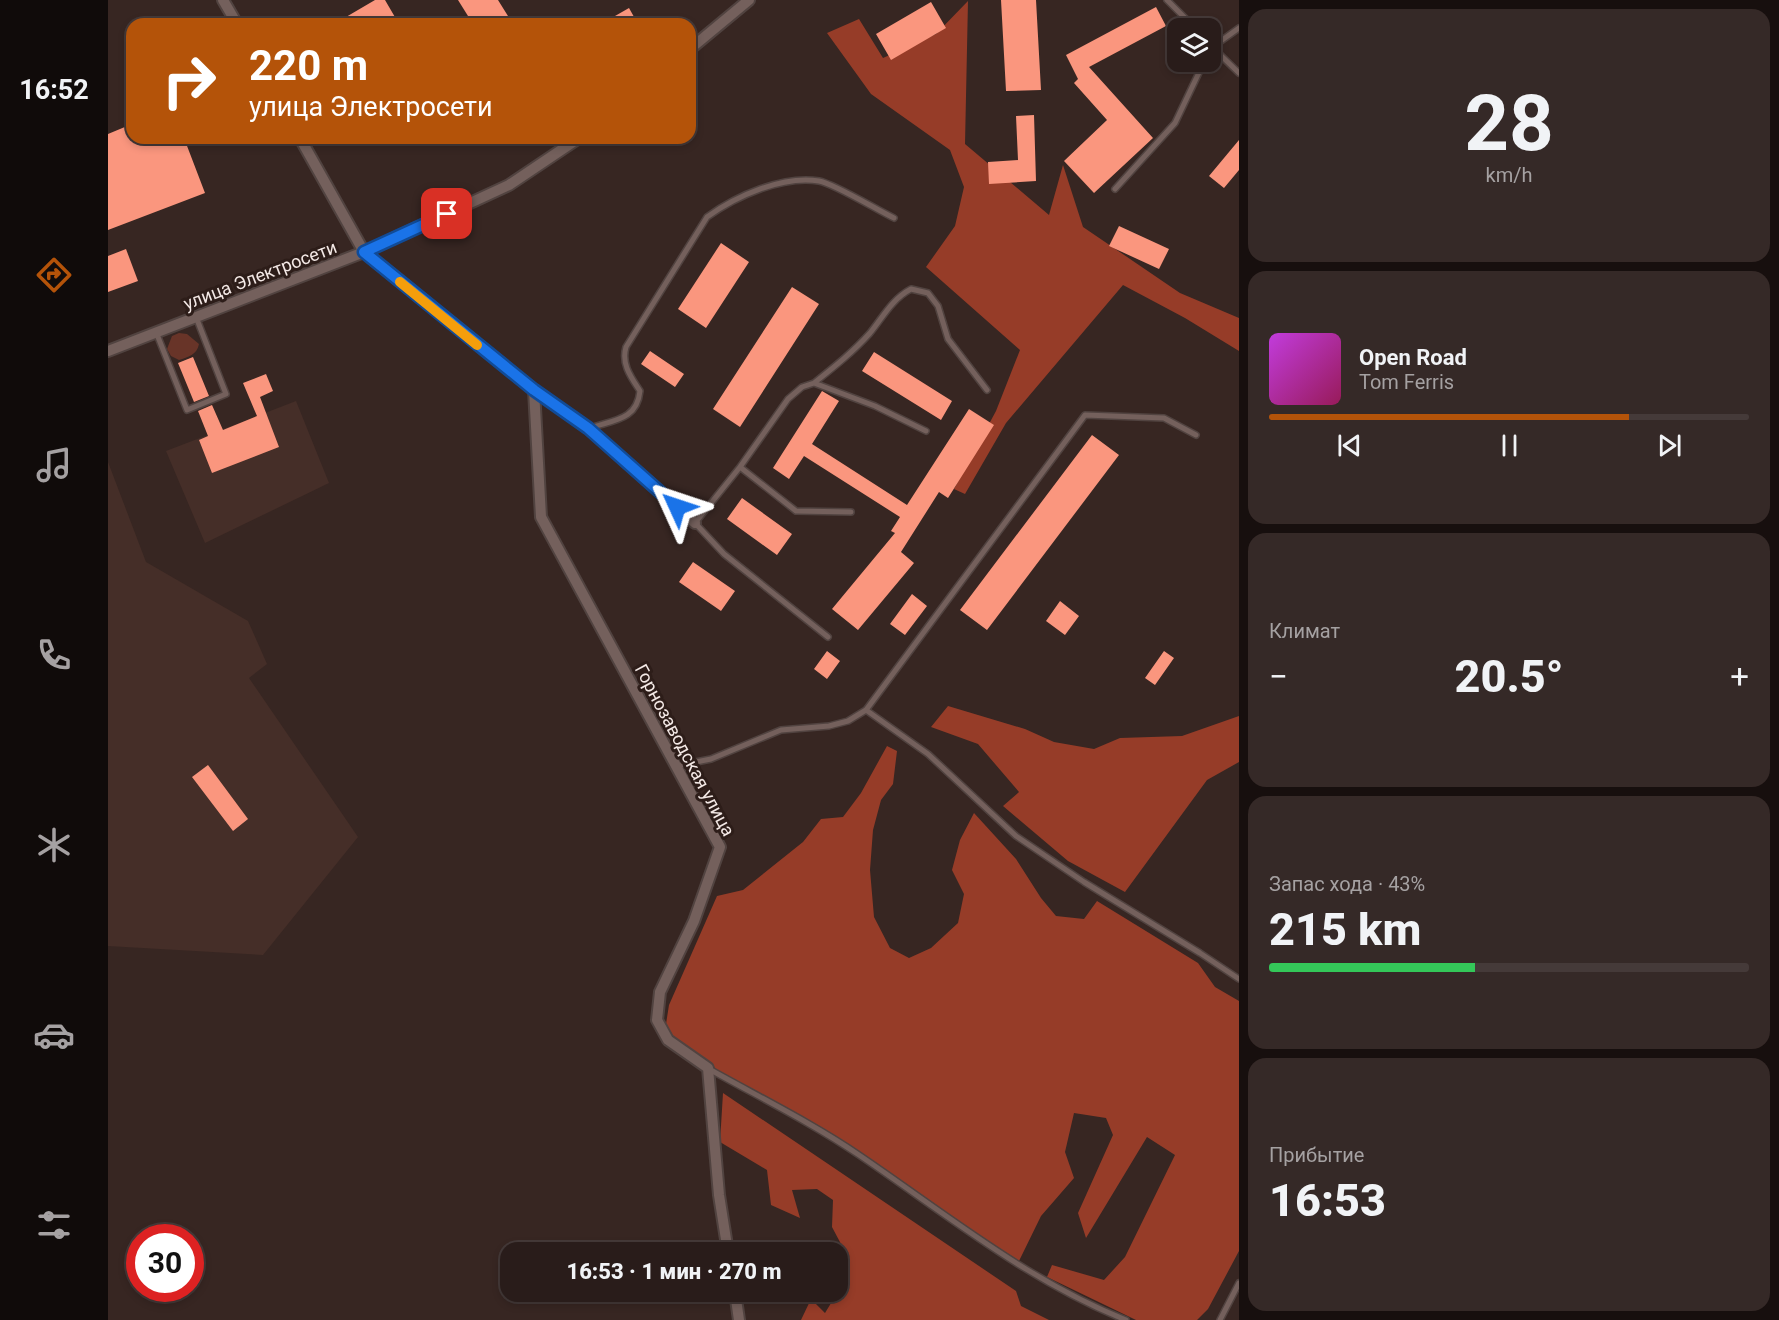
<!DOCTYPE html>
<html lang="ru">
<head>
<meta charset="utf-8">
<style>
	body { margin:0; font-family:Roboto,sans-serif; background:#352927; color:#f1f3f6; height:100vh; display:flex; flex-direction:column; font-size:22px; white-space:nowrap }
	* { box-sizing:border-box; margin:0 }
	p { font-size:20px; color:#a5a1a2 }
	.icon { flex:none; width:33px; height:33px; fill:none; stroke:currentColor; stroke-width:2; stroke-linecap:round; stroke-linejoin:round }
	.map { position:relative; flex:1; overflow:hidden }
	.panel { display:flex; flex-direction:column; gap:9px; padding:9px; background:#170f0e; width:540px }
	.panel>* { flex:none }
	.banner { position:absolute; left:18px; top:18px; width:570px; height:126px; border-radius:18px; box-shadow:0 3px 9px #0003,0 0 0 2px #453a39; background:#b45309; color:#fff; overflow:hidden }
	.controls { position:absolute; left:1059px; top:18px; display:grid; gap:12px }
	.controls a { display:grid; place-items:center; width:54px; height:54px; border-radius:12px; background:#291c1a; box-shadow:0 3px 9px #0003,0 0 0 2px #453a39; font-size:30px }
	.speed { position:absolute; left:18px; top:1224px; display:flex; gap:12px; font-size:30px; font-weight:700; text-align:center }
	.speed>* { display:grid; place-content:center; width:78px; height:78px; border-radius:50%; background:#291c1a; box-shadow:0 3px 9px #0003,0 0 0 2px #453a39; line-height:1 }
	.speed .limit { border:9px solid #d22; background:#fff; color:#111 }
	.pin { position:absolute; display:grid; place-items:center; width:51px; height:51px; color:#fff; margin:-26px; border-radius:12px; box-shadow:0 3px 9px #0006 }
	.me { position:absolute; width:66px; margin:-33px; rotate:312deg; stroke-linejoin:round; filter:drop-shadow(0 0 4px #0008) }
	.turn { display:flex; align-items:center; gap:21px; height:126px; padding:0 24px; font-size:27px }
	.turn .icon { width:78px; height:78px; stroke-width:2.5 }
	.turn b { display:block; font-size:42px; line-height:51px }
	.big { font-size:45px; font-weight:800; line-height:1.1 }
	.panel .card { flex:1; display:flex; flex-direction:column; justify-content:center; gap:9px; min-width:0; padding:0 21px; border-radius:18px; background:#352927 }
	.panel .dial { align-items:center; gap:0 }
	.dial b { font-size:78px; line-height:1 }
	.song { display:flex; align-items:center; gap:18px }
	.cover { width:72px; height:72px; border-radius:9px; background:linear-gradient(135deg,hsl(290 70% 55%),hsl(330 70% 35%)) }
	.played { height:6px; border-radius:3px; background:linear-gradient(90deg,#b45309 75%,#453a39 75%) }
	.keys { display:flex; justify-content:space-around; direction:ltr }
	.heat { display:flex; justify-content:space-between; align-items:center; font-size:33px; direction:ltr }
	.charge { height:9px; border-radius:4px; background:linear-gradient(90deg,#34c759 43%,#453a39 0) }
	.trip { position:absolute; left:392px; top:1242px; width:348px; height:60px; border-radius:18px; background:#291c1a; box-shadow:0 3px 9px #0003,0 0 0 2px #453a39; font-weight:800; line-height:60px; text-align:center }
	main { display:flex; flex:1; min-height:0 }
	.tab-bar { display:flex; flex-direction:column; width:108px; justify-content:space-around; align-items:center; background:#100b0a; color:#a5a1a2 }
	.tab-bar .icon { width:42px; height:42px }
	.tab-bar .on { color:#b45309 }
	.tab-bar b { font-size:27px; color:#f1f3f6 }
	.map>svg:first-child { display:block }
</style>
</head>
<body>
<main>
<nav class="tab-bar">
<b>16:52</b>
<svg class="icon on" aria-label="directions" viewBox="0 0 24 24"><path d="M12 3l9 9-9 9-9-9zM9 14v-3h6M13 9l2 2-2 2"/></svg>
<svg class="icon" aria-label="music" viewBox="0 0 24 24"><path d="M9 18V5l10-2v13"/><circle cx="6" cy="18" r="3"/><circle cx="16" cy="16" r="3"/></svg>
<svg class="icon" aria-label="phone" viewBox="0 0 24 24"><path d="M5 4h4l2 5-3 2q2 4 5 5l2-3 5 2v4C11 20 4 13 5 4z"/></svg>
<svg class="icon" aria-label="climate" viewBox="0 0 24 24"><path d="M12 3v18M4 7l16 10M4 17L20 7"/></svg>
<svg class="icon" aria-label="car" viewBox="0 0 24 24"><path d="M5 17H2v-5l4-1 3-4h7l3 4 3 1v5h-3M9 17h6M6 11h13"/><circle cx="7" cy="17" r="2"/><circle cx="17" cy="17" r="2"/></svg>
<svg class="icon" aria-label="filters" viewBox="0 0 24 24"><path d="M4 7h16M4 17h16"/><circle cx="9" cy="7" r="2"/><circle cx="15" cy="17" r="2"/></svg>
</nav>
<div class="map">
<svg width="1131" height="1320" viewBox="0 0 1131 1320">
	<rect width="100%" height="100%" fill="#372622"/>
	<path fill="#452e28" d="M188 401 221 483 97 543 58 451Z
		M0 462 38 562 140 621 159 664 141 678 250 837 155 955 0 946Z"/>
	<path fill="#683428" d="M71 333 79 334 91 344C89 355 80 357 71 360L63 356 59 349 64 336Z"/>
	<path fill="#963c28" d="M860 1 857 144 941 215 955 165 975 227 1072 293 1131 318V351L1077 318 1015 285 898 423 857 494 846 489 888 411 912 350 818 267 847 226 856 187 842 150 763 94 719 33 751 19 775 58 828 34Z
		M840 706 917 729 946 742 986 749 1012 738 1074 736 1131 716V762L1099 780 1017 892 960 861 895 806 911 792 870 744 823 727Z
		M779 746 789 751 785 784 773 800 765 830 762 870 766 917 782 948 801 958 823 948 850 923 856 894 844 870 852 840 866 813 908 859 933 898 948 916 976 919 989 901 1090 963 1107 987 1131 1001V1251L1100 1309 1089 1320H1028L939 1277 944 1265 996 1280 1017 1257 1067 1155 1039 1137 978 1238 970 1213 1005 1135 998 1118 966 1113 957 1152 966 1178 933 1216 911 1261 821 1203 748 1150 608 1070 563 1035 558 1024 561 1005 609 896 635 890 695 842 713 819 735 817 753 793Z
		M615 1093 908 1291 913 1306 941 1320H693L703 1299 717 1313 737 1280 733 1244 724 1227 725 1200 709 1189 684 1190 692 1218 663 1205 659 1170 612 1142Z"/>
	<path fill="#fa967e" d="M267 0H277L291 24H243L238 17Z
		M350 0H390L405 24H365Z
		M893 0H928L933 90 898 91Z
		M823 2 838 28 783 60 768 34Z
		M1048 7 1058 26 981 67 1045 138 986 193 956 161 999 120 966 83 970 79 958 55Z
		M521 8 530 24H493Z
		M926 115 928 181 881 184 880 162 910 160 908 116Z
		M24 124V138H76L97 193 0 230V134Z
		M1131 140V170L1116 188 1101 176Z
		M1011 226 1061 249 1051 269 1001 246Z
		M613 243 641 262 598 328 570 309Z
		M18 249 30 281 0 292V256Z
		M684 287 711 304 632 427 605 409Z
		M542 351 576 374 567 387 533 364Z
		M766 352 844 401 833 420 754 371Z
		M85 357 101 396 86 402 70 363Z
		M158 374 165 391 152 397 171 447 104 473 91 440 100 436 90 411 104 405 115 430 149 416 135 383Z
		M714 391 731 401 704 444 799 505 861 409 886 425 840 498 831 492 793 552 806 563 750 630 724 609 787 533 783 531 792 517 696 456 681 479 665 468Z
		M984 435 1011 455 879 630 852 610Z
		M634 498 684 534 669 555 619 519Z
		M585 562 627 591 613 611 571 582Z
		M804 594 819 606 797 635 782 624Z
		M952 601 971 616 957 635 938 621Z
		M719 651 732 661 719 679 706 669Z
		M1056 651 1066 658 1047 685 1037 678Z
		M100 765 140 819 125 831 84 777Z"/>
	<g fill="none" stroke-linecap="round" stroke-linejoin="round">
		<g stroke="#514340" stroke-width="8">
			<path id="lane" d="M1059 0 1087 28
				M1102 45 1131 73
				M1103 48 1131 28
				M1007 189 1067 123 1096 62
				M48 332 79 410 118 394 88 317
				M706 383C726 367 745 352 762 333 775 317 784 299 803 289L820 293 830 306 840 339 879 390
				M482 428C506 420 529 420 532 391 523 377 513 364 518 347L599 217C628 196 675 175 711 181 727 184 769 210 786 218
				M632 467 688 511 743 512
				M720 637 616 554 587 523 632 467 680 399 694 387 706 383 767 406 818 431
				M758 710 820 754 908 836 976 882 1092 953 1131 979
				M568 766 603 759 673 730 721 726 740 721 758 710 977 415 1056 418 1088 435
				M601 1069C651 1097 704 1123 751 1155 838 1214 920 1281 1018 1320
				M1112 1320 1131 1283"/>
		</g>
		<g stroke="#514340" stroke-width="14">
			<path id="street" d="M115 0 129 24
				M582 49 641 0
				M192 138 256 252 426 390 480 428 587 523
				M0 351 256 252 401 185 471 138
				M426 390 433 517 612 847 586 921 552 992 549 1020 560 1040 600 1068 611 1195 620 1252
				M627 1292 631 1320"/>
		</g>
		<use href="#lane" stroke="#74605c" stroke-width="5"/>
		<use href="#street" stroke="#74605c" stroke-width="10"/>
	</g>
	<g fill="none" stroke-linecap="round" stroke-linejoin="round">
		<g stroke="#114b97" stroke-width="15">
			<path id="route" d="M339 214 256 252 426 390 480 428 569 507"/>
		</g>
		<use href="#route" stroke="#1a73e8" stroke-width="10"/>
		<path stroke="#f59e0b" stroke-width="10" d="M292 282 369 345"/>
	</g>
	<g text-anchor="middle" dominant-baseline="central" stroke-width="6" stroke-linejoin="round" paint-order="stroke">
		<g font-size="18" fill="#f4e9e6" stroke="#2d1d19">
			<text transform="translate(152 275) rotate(-21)">улица Электросети</text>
			<text transform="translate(577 750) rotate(62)">Горнозаводская улица</text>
		</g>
	</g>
</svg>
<div class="controls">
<a><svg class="icon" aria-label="layers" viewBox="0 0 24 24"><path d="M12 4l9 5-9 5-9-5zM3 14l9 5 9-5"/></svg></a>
</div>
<div class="speed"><div class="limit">30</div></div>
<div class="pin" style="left:339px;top:214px;background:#d93025"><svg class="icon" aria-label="arrive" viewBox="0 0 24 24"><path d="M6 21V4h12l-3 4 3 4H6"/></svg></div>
<svg class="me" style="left:569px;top:507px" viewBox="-20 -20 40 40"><path d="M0-17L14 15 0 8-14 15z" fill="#1a73e8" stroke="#fff" stroke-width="4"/></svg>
<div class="trip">16:53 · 1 мин · 270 m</div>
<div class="banner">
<div class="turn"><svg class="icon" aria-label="right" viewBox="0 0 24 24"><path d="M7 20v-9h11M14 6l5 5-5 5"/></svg><div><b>220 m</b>улица Электросети</div></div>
</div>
</div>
<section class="panel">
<div class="card dial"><b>28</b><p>km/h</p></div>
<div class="card">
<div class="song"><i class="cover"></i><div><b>Open Road</b><p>Tom Ferris</p></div></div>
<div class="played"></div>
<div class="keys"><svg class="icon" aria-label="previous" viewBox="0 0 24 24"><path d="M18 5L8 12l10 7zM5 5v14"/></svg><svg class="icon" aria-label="pause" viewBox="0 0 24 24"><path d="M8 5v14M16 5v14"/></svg><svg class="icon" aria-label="next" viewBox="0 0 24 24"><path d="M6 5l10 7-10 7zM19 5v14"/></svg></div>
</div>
<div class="card"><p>Климат</p>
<div class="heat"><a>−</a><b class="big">20.5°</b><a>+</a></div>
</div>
<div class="card"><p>Запас хода · 43%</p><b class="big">215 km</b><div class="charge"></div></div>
<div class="card"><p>Прибытие</p><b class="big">16:53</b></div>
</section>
</main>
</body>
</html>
